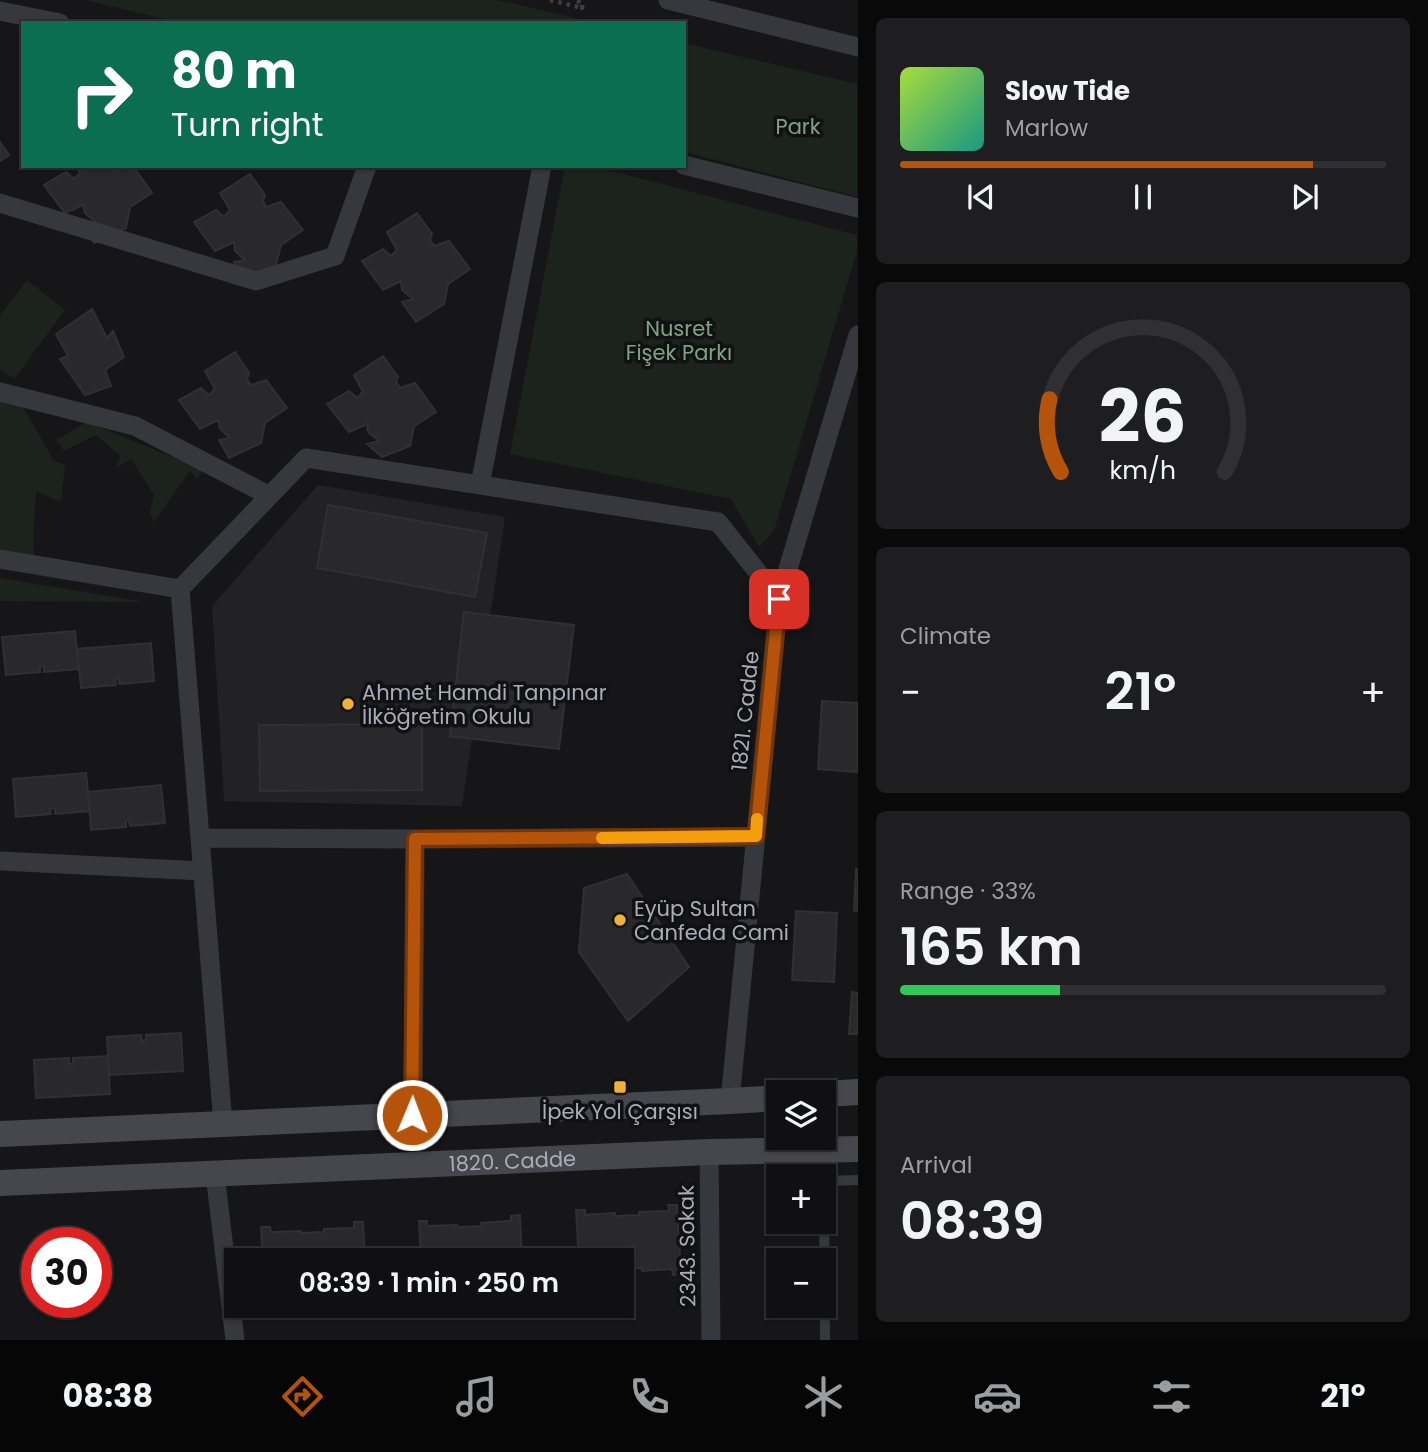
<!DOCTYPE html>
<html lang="en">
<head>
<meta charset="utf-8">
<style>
	body { margin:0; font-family:Poppins,sans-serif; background:#1e1e20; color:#f1f3f6; height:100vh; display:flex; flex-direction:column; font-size:26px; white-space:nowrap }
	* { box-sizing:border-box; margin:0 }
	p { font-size:23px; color:#9c9d9f }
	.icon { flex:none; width:38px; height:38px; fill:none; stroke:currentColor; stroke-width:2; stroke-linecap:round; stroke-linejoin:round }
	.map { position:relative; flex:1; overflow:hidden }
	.sheet { display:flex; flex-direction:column; gap:18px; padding:18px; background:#09090a; width:570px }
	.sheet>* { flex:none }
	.hud { position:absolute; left:21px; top:21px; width:665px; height:147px; border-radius:0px; box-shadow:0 2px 5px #0004,0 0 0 2px #303032; background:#0b6e4f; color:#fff; overflow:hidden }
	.controls { position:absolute; left:766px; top:1080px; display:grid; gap:14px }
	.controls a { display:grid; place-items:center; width:70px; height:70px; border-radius:0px; background:#101012; box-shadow:0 2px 5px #0004,0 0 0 2px #303032; font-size:35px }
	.speed { position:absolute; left:21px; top:1227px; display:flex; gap:14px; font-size:35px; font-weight:700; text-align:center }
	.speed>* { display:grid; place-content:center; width:91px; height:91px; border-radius:50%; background:#101012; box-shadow:0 2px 5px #0004,0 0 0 2px #303032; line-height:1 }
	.speed .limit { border:10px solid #d22; background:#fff; color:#111 }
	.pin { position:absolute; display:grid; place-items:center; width:60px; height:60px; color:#fff; margin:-30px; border-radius:14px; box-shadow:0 4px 10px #0006 }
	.me { position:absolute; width:77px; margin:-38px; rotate:1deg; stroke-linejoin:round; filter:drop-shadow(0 0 5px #0008) }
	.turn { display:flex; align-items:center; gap:24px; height:147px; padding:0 35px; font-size:32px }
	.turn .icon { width:91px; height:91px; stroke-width:2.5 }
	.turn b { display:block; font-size:49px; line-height:60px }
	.big { font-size:52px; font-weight:600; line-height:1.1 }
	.sheet .widget { flex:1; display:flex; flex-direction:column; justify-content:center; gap:10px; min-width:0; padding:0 24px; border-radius:10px; background:#1e1e20 }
	.sheet .dial { align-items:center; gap:0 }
	.dial svg { height:182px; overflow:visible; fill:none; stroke:#303032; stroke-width:7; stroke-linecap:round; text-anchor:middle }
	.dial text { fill:#f1f3f6; stroke:none }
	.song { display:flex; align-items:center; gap:21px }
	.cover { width:84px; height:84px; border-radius:10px; background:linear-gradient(135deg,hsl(80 70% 55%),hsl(170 70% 35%)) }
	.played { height:7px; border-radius:4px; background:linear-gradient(90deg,#b45309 85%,#303032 85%) }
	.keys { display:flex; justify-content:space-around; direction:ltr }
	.heat { display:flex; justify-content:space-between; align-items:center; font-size:38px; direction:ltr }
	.charge { height:10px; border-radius:5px; background:linear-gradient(90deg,#34c759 33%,#303032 0) }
	.trip { position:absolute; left:224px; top:1248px; width:410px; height:70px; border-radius:0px; background:#101012; box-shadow:0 2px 5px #0004,0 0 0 2px #303032; font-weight:600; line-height:70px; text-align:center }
	.dock { display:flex; height:112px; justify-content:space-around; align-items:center; background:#060607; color:#9c9d9f }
	.dock .icon { width:49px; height:49px }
	.dock .selected { color:#b45309 }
	.dock b { font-size:32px; color:#f1f3f6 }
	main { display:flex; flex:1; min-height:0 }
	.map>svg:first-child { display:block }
</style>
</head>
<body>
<main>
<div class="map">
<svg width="858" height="1340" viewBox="0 0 858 1340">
	<rect width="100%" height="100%" fill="#161618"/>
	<path fill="#222225" d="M318 485 505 517 462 806 224 801 212 606Z"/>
	<path fill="#1c231d" d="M85 0H498L596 23H181Z
		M684 43 857 84V197L684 152Z
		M565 166H593L857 235V251L774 531 759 547 731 499 510 454Z
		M27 280 65 310 14 379 0 369V315Z
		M0 399 22 405 54 461 65 465 61 502 36 491 33 537 34 555 0 551Z
		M87 422 204 470 197 479 190 471 154 522 150 513 154 495 131 459 116 468 120 456 96 435 64 451 56 440Z
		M0 578 145 602 0 601Z"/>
	<path fill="#29292c" stroke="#303034" stroke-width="2" d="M0 142 9 155 0 161Z
		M76 166H114L116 170 126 166H133L152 193 130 207 126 228 94 243 84 225 95 222 85 213 83 205 65 213 44 185 66 172 74 179 80 173Z
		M250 174 265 195 263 201 266 207 281 202 303 230 281 245 276 265 245 280 234 262 245 260 235 251 234 242 215 251 194 222 216 210 224 217 230 210 220 193Z
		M417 213 432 234 430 240 434 246 449 241 470 269 448 284 444 304 416 322 402 302 413 299 402 290 401 281 383 290 362 261 383 249 391 256 397 250 387 232Z
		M92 309 107 338 113 331 124 357 105 370 111 386 85 395 60 359 68 356 56 334Z
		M235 352 249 373 247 379 251 385 266 380 287 408 265 423 261 443 229 458 219 440 230 438 220 429 218 420 200 429 179 400 201 388 209 395 215 389 205 371Z
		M383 356 398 377 396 382 400 388 415 383 436 412 414 426 410 446 382 457 367 444 379 441 368 432 367 424 349 432 327 404 349 391 357 398 363 392 354 375Z
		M328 505 487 533 475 597 317 568Z
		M464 612 574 625 559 749 450 736Z
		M75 631 79 669 44 672V666L40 667V672L6 675 2 637Z
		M151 643 154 681 119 684V678L115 679 116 685 81 688 77 649Z
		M822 701 858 703V772L818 769Z
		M422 724V790L260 791 259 725Z
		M86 773 90 811 55 814V808L50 809 51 814 16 817 13 779Z
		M161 785 165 823 130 826 129 820 126 821V827L91 830 88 792Z
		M856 869H858V911H854Z
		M627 874 689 967 628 1021 579 952 584 888Z
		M796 911 837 913 834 982 792 980Z
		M852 992 858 993V1034H849Z
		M181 1033 183 1071 109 1075 107 1037 141 1035 142 1041 146 1040V1035Z
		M108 1056 110 1094 36 1098 34 1060 69 1058V1064H73V1058Z
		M668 1205H677L681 1274 673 1275 672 1269 642 1271V1268L621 1269V1260H579L576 1210H585V1215L615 1213V1216L639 1215V1212L669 1211Z
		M520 1215 522 1260H421L419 1221H427V1226L457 1225 458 1227 482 1226 481 1223 511 1221V1216Z
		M354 1222H363L365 1260H263L261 1227H270L271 1232 301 1231V1233L324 1232V1229L354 1228Z"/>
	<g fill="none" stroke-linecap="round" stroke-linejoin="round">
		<path stroke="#3d3f44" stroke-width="4.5" stroke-dasharray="3.5 5" stroke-linecap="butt" d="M550 0 582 8
			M578 0 582 8 583 0"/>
		<path stroke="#37383d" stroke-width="10" d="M783 1156 803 1176
			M824 1181 858 1180
			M824 1197 825 1340"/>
		<path stroke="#37383d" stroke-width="19" d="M668 0 858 47
			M0 11 60 23
			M684 165 858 208
			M0 203 256 281 335 256 367 166
			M0 392 135 426 270 496
			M480 485 542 166
			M0 559 180 589
			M200 838 415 839 413 1115
			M415 839 756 837
			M0 861 203 871
			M730 1101 779 599 858 335
			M223 1124 180 589 306 458 718 522 779 599
			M709 1152 711 1340
			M215 1174 235 1340"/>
		<g stroke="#45474d" stroke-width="26">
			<path d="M824 1094 858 1092"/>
			<path d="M0 1134 730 1101 779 1098"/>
			<path id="s1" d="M0 1183 709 1152 858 1149"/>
		</g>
	</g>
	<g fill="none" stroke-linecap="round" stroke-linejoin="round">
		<g stroke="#753606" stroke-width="18">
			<path id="route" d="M412 1115 415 839 756 836 779 599"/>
		</g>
		<use href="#route" stroke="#b45309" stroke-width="12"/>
		<path stroke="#f59e0b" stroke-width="12" d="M602 838 756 836 757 819"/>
	</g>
	<g fill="#f2b134" stroke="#111113" stroke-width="2.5">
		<circle cx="348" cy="704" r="7"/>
		<circle cx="620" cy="920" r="7"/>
		<rect x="613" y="1080" width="14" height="14" rx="3.5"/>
	</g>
	<g text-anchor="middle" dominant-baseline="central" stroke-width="7" stroke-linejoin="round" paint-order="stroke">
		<g font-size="21" fill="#7fa381" stroke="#111113">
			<text x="798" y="126">Park</text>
			<text x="679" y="328">Nusret<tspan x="679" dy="24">Fişek Parkı</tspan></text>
		</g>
		<g font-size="21" fill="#a8adb8" stroke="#111113" text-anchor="start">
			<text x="362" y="692">Ahmet Hamdi Tanpınar<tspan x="362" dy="24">İlköğretim Okulu</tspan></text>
			<text x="634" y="908">Eyüp Sultan<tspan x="634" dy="24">Canfeda Cami</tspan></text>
			<text x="620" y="1111" text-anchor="middle">İpek Yol Çarşısı</text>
		</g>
		<g font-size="21" fill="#a8adb8" stroke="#111113">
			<text transform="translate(745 711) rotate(-84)">1821. Cadde</text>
			<text stroke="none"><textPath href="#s1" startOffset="513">1820. Cadde</textPath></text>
			<text transform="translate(687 1246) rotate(-91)">2343. Sokak</text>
		</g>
	</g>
</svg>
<div class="controls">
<a><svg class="icon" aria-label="layers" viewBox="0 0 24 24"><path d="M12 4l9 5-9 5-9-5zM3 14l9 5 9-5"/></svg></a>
<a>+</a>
<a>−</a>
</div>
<div class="speed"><div class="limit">30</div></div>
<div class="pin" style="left:779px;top:599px;background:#d93025"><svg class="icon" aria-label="arrive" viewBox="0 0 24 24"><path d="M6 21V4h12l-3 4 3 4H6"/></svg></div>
<svg class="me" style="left:412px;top:1115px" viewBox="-20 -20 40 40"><circle r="17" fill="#b45309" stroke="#fff" stroke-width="3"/><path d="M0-11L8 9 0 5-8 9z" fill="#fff"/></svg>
<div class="trip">08:39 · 1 min · 250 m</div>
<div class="hud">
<div class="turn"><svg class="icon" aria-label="right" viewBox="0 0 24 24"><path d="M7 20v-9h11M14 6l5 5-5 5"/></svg><div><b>80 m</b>Turn right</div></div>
</div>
</div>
<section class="sheet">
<div class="widget">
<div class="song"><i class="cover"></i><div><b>Slow Tide</b><p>Marlow</p></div></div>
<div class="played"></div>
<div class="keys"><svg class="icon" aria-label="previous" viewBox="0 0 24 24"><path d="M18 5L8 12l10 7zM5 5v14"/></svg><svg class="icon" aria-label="pause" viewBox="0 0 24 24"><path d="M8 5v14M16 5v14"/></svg><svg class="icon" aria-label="next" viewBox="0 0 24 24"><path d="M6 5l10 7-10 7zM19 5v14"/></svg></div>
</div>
<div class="widget dial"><svg viewBox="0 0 100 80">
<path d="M14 69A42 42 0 1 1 86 69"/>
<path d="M14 69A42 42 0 0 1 9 37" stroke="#b45309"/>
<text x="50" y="56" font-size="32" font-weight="700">26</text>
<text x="50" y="72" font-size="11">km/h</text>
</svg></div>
<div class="widget"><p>Climate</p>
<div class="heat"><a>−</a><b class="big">21°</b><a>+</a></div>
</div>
<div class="widget"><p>Range · 33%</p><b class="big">165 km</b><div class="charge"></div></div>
<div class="widget"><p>Arrival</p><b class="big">08:39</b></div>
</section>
</main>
<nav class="dock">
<b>08:38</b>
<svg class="icon selected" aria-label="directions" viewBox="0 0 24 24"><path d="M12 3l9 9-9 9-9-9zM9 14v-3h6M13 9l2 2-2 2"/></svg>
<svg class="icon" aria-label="music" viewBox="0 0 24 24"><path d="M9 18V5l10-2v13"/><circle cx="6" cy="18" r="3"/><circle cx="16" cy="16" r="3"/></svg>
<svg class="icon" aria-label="phone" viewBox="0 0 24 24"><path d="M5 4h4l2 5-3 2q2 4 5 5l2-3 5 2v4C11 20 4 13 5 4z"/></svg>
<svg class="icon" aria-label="climate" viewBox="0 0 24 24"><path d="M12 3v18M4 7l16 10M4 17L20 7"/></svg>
<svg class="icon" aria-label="car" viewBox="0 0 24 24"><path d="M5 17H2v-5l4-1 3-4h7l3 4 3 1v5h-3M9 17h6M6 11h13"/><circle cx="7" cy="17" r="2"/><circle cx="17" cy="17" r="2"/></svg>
<svg class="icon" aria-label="filters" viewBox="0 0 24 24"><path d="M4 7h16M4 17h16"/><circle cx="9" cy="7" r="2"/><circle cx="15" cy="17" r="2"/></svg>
<b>21°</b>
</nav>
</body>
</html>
